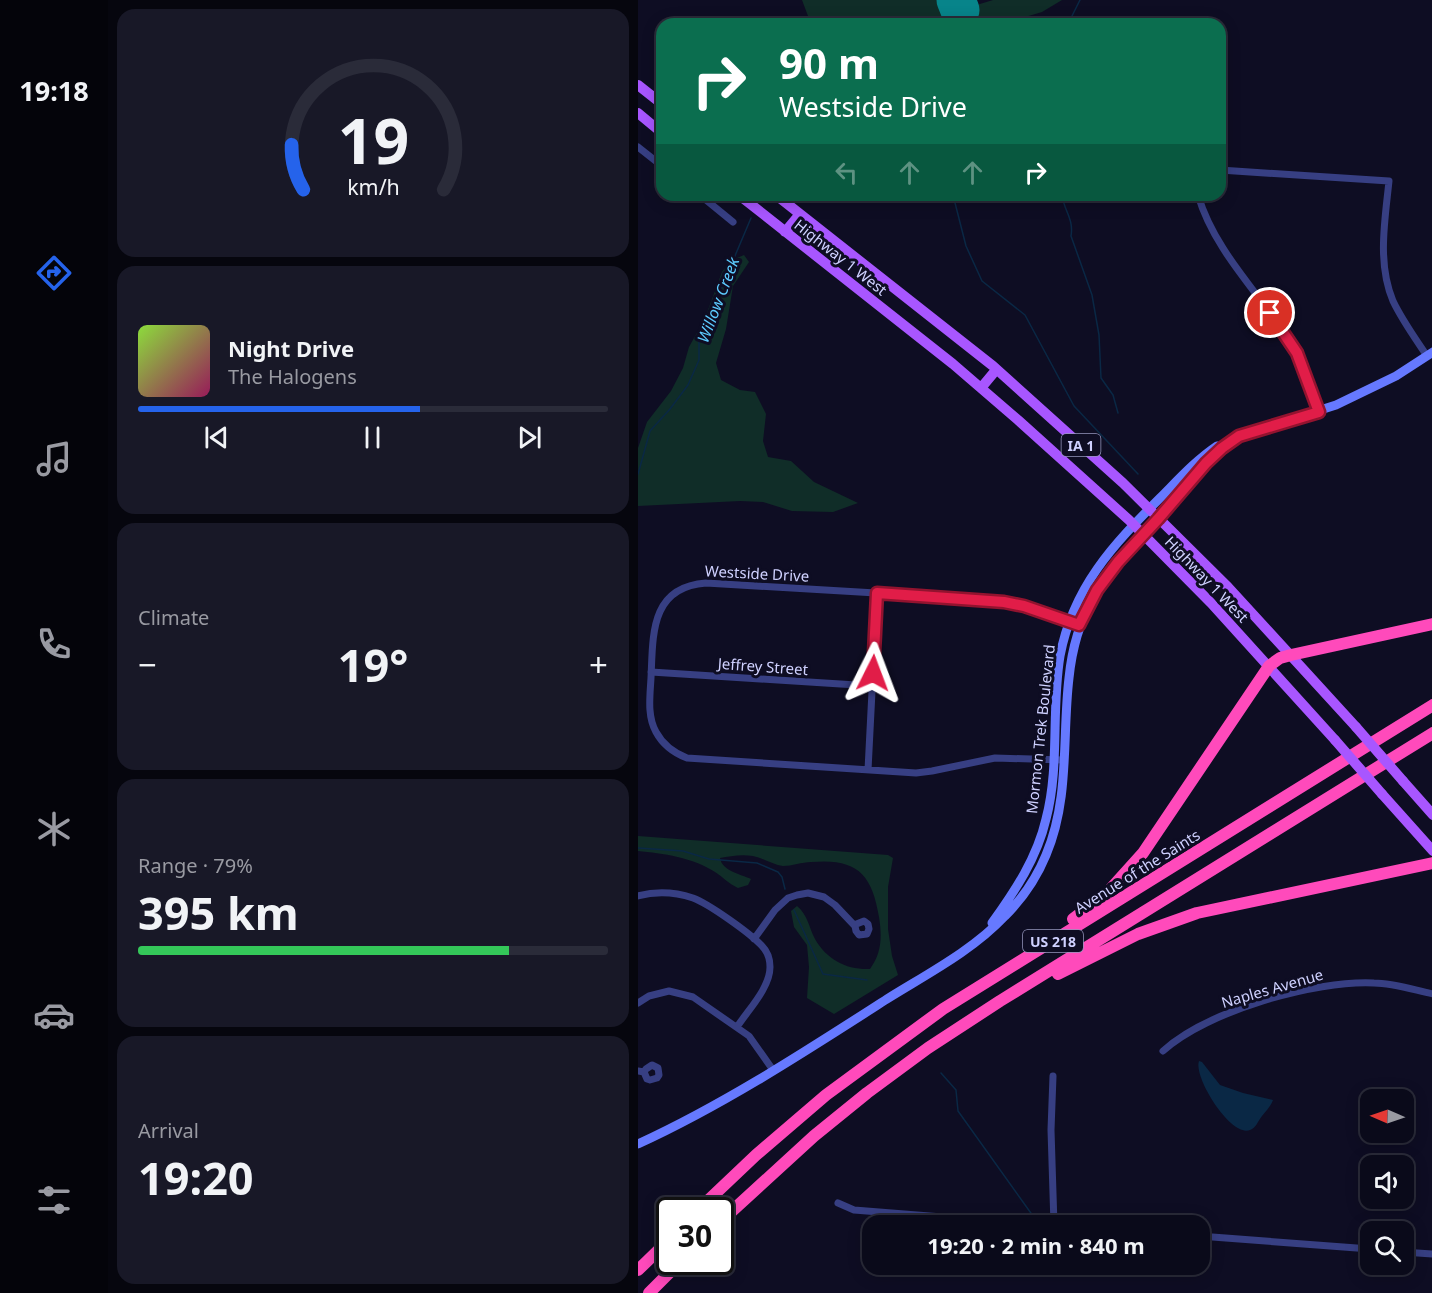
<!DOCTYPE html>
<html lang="en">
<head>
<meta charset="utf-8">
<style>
	body { margin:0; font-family:"Noto Sans",sans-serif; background:#181827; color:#f1f3f6; height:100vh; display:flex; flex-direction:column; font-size:22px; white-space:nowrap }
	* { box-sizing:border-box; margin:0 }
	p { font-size:20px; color:#999aa2 }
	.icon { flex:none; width:33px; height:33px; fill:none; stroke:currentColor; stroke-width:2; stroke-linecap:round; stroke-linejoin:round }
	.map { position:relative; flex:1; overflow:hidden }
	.drawer { display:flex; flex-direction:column; gap:9px; padding:9px; background:#06060e; width:530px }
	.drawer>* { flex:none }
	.top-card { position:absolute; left:18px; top:18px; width:570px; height:183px; border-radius:18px; box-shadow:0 3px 15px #0003,0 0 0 2px #2a2b39; background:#0b6e4f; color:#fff; overflow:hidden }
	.needle { width:39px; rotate:272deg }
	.fabs { position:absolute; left:722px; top:1089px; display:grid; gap:12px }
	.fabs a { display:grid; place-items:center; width:54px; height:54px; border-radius:12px; background:#0a0a1a; box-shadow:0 3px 15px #0003,0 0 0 2px #2a2b39; font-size:30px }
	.speed { position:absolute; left:18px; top:1197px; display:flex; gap:12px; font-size:30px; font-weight:700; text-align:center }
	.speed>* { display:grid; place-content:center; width:78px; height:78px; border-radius:50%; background:#0a0a1a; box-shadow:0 3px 15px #0003,0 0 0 2px #2a2b39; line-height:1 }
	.speed .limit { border:3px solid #111; border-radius:9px; background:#fff; color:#111 }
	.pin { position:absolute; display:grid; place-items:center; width:51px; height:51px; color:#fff; margin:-26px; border:3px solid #fff; border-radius:50%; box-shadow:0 2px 6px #0007 }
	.me { position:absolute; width:66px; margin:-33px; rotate:3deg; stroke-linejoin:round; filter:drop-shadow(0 0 4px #0008) }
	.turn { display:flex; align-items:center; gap:21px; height:126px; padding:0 24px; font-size:27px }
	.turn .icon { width:78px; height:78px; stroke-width:2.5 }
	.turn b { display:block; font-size:42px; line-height:51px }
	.lanes { display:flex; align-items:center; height:57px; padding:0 24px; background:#0003; justify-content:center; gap:30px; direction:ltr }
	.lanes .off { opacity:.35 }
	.big { font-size:45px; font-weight:700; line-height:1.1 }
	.drawer .card { flex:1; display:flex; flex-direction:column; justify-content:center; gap:9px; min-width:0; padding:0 21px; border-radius:18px; background:#181827 }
	.drawer .dial { align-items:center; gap:0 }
	.dial svg { height:156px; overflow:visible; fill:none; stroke:#2a2b39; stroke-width:7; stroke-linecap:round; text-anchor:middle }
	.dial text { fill:#f1f3f6; stroke:none }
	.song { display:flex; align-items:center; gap:18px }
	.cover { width:72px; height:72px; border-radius:9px; background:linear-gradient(135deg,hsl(90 70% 55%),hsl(330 70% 35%)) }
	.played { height:6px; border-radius:3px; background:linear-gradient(90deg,#2563eb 60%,#2a2b39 60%) }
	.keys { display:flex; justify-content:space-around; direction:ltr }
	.heat { display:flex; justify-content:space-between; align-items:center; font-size:33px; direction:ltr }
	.charge { height:9px; border-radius:4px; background:linear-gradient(90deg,#34c759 79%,#2a2b39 0) }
	.trip { position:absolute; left:224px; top:1215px; width:348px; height:60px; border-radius:18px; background:#0a0a1a; box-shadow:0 3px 15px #0003,0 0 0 2px #2a2b39; font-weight:700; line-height:60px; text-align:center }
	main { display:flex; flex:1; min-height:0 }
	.tab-bar { display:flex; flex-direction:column; width:108px; justify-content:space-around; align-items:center; background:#04040a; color:#999aa2 }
	.tab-bar .icon { width:42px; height:42px }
	.tab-bar .on { color:#2563eb }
	.tab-bar b { font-size:27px; color:#f1f3f6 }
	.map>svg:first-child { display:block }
</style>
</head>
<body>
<main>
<nav class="tab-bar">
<b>19:18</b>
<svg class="icon on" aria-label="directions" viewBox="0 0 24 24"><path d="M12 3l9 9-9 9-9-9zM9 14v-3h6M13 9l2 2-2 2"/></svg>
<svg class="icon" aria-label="music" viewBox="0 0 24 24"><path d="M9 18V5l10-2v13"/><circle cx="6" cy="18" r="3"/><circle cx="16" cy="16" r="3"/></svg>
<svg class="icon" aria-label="phone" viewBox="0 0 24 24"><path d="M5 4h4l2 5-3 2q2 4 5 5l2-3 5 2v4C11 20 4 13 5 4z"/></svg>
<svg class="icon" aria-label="climate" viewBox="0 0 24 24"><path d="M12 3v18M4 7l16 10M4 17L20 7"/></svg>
<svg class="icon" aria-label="car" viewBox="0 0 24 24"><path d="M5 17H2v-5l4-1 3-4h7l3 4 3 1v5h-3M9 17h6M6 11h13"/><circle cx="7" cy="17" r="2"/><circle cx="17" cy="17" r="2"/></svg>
<svg class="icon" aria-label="filters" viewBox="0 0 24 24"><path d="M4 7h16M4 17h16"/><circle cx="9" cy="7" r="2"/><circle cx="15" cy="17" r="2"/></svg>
</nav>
<section class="drawer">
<div class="card dial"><svg viewBox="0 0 100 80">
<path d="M14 69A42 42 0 1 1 86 69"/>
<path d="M14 69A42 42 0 0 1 8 46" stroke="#2563eb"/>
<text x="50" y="56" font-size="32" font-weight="700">19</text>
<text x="50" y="72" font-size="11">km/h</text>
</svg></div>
<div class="card">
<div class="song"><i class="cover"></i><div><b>Night Drive</b><p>The Halogens</p></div></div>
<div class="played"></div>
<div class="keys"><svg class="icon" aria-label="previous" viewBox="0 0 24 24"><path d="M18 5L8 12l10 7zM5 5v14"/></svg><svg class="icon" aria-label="pause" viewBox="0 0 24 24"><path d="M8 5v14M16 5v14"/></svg><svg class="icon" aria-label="next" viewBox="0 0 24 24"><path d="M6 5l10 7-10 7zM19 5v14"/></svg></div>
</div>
<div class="card"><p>Climate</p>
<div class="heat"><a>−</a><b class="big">19°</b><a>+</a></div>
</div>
<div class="card"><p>Range · 79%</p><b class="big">395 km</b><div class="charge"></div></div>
<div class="card"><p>Arrival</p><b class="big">19:20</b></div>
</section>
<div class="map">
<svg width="795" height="1293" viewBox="0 0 795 1293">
	<rect width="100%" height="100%" fill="#0e0d23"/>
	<path fill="#102d28" d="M164 0H305L309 14 355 0H424L404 12 364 24H173Z
		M106 255 111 262 95 286 88 329 78 363 83 380 102 390 117 392 128 414 125 441 130 457 153 461 176 482 220 503 195 512 154 511 125 502 102 501 0 506V448L9 422 33 391 45 368 51 347 67 318 84 272 92 261Z
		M0 836 250 855 255 858 250 887V929L254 956 260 975 196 1014 169 998 171 967 169 945 156 927 153 911 159 906C170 915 171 928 177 939 189 960 209 970 232 969 244 953 244 936 241 917 234 873 218 858 173 862 164 862 154 866 145 866 135 865 125 858 115 856 104 854 92 856 82 858 84 871 102 874 113 879L110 885 100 888C91 884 85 877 77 872 56 858 24 853 0 851Z"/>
	<path fill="#0a2845" d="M561 1061 564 1062 582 1085 605 1093 635 1100C633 1106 628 1111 624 1116 620 1121 618 1128 612 1130 593 1138 555 1077 561 1061Z"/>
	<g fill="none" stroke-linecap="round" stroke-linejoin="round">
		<path stroke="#0a2845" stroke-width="1.5" d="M430 24 442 0
			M315 195 328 246 344 281 387 315 436 406 500 474
			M424 195C426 211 436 219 433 236L454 295 461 335 463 378 475 395 480 413
			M0 474 12 431 32 409 50 385 61 360V341L113 218
			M0 848 45 851 71 859 119 863 140 872 144 877 147 889
			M156 910 185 974 229 980
			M303 1073 318 1090 320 1111 395 1216"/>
		<path stroke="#07848a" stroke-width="39" d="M318 0 322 10"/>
		<path stroke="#373f83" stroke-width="7" d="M0 147 24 166
			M582 170 751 181C747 220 739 263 755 301 764 320 777 338 789 356
			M62 195 95 222
			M560 195C576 250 620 292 651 339 665 361 672 387 681 412
			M13 672 234 686
			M425 760 357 758 294 771 278 773 49 758C36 753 25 745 18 732 9 716 12 696 13 678 15 635 12 587 68 583L356 600 386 606 436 623
			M230 770 239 593
			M0 896C18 891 37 892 55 898 71 904 112 933 124 946 129 951 132 959 132 967 132 988 110 1010 99 1027
			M116 939 137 910 150 898 159 895 170 893 186 897 197 905 216 925 226 921 230 924 231 929 229 934 221 935 218 931 217 926
			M0 1003 11 996 31 991 55 997 111 1036 135 1070
			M525 1051C569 1011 677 980 736 983 755 983 776 990 795 994
			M0 1071 6 1072 9 1079 12 1080 19 1078 21 1075 20 1068 14 1065 8 1069 6 1072
			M415 1076 413 1130 416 1225
			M200 1203 216 1210 419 1226
			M561 1236 732 1249
			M765 1252 795 1254"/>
		<path stroke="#6679ff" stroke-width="9" d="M597 437 698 405 758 376 795 352
			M354 923C377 891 399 858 408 819 422 766 413 710 422 656 435 587 475 545 522 498 540 480 558 460 579 446
			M0 1144C87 1104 168 1051 249 999 289 974 334 951 367 916 384 899 399 877 408 855 432 799 424 736 431 678 439 599 473 573 522 518 547 489 569 459 601 436"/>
		<path stroke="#a856ff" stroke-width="10" d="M0 85 24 104
			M0 113 24 133
			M101 195 315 364 380 420 491 520 573 603 697 740
			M138 195 355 366 485 483 590 587 718 727
			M147 232 162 214
			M343 388 358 370
			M765 781 795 815
			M744 794 795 851"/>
		<path stroke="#ff4abb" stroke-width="12" d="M435 919 469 893 505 853 631 666 642 658 653 655 795 624
			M420 974 500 934 559 913 795 863
			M60 1210 118 1155 188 1095 305 1009 795 705
			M82 1222 176 1136 229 1093 290 1048 362 1001 795 733
			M0 1270 32 1239
			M11 1293 42 1262"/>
		<path stroke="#a856ff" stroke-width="10" d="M718 727 765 781
			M697 740 744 794"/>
	</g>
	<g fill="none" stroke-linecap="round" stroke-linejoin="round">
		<g stroke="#92132f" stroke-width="15">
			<path id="route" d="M235 673 239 593 366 602 386 606 441 625 459 590 480 562 520 519 568 463 584 448 601 436 681 412 659 353 632 313"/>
		</g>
		<use href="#route" stroke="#e11d48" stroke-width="10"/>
	</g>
	<g text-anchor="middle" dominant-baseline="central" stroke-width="6" stroke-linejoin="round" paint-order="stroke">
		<g fill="#0e0d23" stroke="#9596bd" stroke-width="1.5">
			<rect x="423.5" y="434" width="39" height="22" rx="4.5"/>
			<rect x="385" y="930" width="60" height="22" rx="4.5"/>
		</g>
		<g font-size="14" font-weight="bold" fill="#cfd1ff">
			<text x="443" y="445">IA 1</text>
			<text x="415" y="941">US 218</text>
		</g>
		<g font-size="15" fill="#cfd1ff" stroke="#0e0d23">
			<text transform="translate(203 257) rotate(38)">Highway 1 West</text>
			<text transform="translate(119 573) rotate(3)">Westside Drive</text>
			<text transform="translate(569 579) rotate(46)">Highway 1 West</text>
			<text transform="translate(125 666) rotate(4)">Jeffrey Street</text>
			<text transform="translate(402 729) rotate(-84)">Mormon Trek Boulevard</text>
			<text transform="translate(499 871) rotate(-32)">Avenue of the Saints</text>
			<text transform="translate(634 988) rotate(-16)">Naples Avenue</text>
		</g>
		<g font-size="16" font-style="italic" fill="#5dcbff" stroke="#0e0d23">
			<text transform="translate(80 300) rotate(-69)">Willow Creek</text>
		</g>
	</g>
</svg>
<div class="fabs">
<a><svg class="needle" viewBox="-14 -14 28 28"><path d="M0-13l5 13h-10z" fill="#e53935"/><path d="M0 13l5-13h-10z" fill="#999aa2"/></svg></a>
<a><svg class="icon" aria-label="sound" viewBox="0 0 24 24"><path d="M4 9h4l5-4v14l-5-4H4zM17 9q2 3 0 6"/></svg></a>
<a><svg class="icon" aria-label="search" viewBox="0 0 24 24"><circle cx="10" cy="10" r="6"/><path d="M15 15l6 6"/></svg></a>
</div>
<div class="speed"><div class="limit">30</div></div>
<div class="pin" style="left:632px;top:313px;background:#d93025"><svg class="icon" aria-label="arrive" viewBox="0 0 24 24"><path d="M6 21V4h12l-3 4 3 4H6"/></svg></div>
<svg class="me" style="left:235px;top:673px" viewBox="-20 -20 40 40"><path d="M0-17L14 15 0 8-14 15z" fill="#e11d48" stroke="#fff" stroke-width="4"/></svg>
<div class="trip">19:20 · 2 min · 840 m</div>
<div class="top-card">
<div class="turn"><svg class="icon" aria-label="right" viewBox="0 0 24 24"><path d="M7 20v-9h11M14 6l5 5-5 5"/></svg><div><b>90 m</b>Westside Drive</div></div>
<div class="lanes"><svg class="icon off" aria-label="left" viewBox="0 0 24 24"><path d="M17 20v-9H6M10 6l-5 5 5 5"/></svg><svg class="icon off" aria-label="ahead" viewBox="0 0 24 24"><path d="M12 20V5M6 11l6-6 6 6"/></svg><svg class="icon off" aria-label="ahead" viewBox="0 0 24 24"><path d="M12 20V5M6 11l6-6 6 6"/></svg><svg class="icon" aria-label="right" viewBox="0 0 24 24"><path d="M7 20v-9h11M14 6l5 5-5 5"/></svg></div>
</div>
</div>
</main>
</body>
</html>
